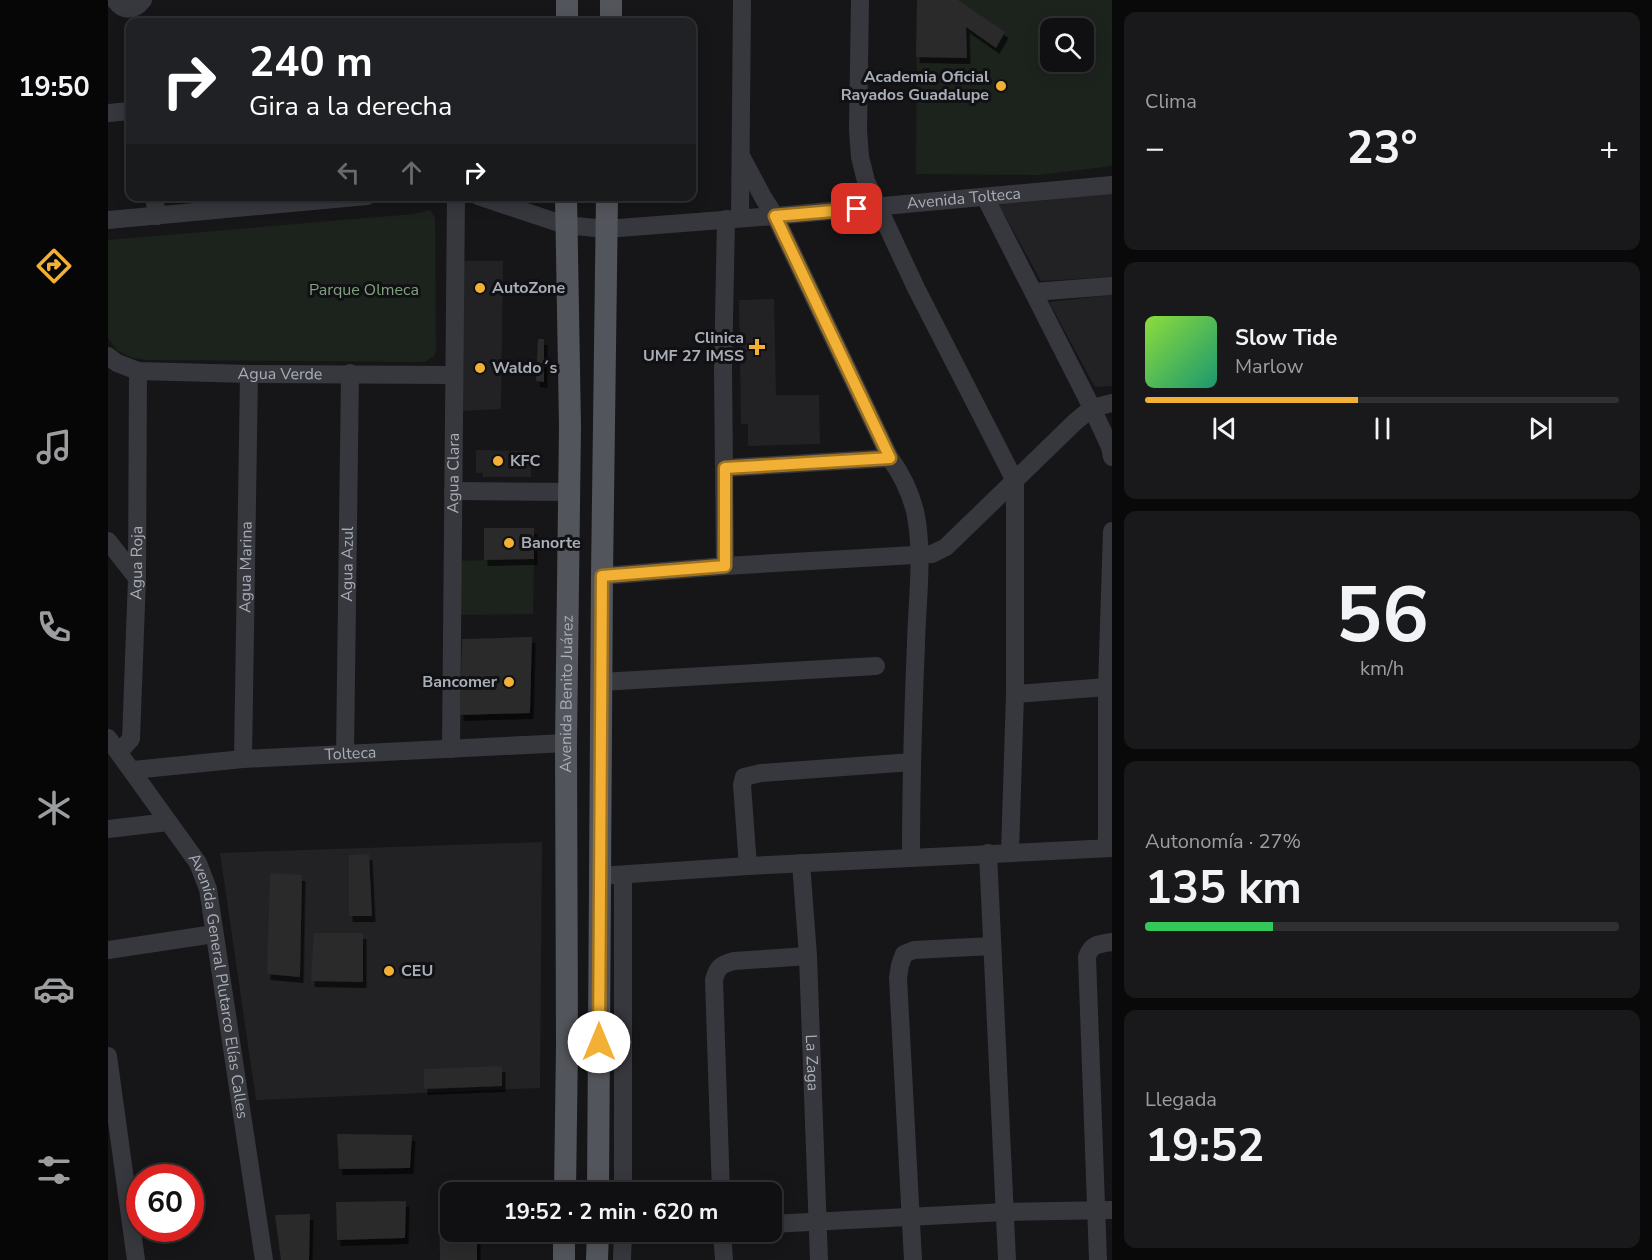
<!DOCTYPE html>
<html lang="es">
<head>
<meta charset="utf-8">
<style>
	body { margin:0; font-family:"Nunito Sans",sans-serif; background:#19191b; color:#f1f3f6; height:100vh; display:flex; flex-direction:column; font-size:22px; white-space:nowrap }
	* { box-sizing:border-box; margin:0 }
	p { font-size:20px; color:#9c9d9f }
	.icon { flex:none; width:33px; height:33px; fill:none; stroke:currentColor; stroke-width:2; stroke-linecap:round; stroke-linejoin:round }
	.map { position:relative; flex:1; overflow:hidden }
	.drawer { display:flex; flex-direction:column; gap:12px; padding:12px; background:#09090a; width:540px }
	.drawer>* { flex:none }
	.banner { position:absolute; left:18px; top:18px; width:570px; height:183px; border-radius:12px; box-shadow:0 3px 15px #0003,0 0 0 2px #303032; background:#202124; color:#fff; overflow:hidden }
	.controls { position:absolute; left:932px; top:18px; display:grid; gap:12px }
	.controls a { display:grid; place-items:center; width:54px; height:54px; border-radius:12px; background:#101012; box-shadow:0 3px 15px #0003,0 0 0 2px #303032; font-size:30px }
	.speed { position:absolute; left:18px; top:1164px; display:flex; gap:12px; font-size:30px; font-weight:700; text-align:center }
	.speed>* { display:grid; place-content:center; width:78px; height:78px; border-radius:50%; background:#101012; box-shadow:0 3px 15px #0003,0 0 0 2px #303032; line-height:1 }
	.speed .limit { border:9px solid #d22; background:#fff; color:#111 }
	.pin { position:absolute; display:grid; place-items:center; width:51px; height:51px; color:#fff; margin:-26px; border-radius:12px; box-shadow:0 3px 9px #0006 }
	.me { position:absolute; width:66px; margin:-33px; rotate:0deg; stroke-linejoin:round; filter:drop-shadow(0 0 4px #0008) }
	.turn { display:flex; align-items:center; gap:21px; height:126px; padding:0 24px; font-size:27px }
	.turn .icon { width:78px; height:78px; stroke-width:2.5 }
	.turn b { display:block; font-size:42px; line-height:51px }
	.lanes { display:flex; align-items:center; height:57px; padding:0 24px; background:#0003; justify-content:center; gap:30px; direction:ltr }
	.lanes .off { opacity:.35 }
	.big { font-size:45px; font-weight:700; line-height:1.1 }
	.drawer .card { flex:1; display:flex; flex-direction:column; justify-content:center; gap:9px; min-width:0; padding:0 21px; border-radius:12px; background:#19191b }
	.drawer .dial { align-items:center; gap:0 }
	.dial b { font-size:78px; line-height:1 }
	.song { display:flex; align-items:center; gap:18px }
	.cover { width:72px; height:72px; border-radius:9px; background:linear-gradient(135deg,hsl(90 70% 55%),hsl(160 70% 35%)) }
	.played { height:6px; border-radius:3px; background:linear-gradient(90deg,#f2b134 45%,#303032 45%) }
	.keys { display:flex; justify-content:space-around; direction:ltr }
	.heat { display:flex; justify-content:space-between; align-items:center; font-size:33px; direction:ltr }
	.charge { height:9px; border-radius:4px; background:linear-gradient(90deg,#34c759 27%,#303032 0) }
	.trip { position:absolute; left:332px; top:1182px; width:342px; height:60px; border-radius:12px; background:#101012; box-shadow:0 3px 15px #0003,0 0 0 2px #303032; font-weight:700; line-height:60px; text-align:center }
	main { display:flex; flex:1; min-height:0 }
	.tabs { display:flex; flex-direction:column; width:108px; justify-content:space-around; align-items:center; background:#060607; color:#9c9d9f }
	.tabs .icon { width:42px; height:42px }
	.tabs .selected { color:#f2b134 }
	.tabs b { font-size:27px; color:#f1f3f6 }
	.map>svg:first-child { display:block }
</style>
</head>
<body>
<main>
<nav class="tabs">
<b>19:50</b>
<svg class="icon selected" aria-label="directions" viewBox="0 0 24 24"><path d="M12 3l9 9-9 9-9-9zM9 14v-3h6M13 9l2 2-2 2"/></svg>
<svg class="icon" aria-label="music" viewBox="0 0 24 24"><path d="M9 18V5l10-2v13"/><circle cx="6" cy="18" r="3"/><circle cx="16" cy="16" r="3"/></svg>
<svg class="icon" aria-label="phone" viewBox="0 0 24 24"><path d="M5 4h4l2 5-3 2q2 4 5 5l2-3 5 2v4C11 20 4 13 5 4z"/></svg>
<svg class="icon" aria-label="climate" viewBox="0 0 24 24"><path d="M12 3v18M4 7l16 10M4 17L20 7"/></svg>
<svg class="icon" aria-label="car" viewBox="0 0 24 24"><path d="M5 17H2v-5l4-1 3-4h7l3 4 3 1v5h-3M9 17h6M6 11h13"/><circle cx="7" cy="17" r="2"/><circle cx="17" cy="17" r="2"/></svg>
<svg class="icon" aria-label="filters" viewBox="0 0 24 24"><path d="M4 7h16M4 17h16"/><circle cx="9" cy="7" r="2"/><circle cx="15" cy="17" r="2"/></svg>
</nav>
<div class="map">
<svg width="1004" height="1260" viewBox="0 0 1004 1260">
	<defs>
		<filter id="shadow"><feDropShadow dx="3.5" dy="6" stdDeviation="0" flood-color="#0009"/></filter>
	</defs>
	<rect width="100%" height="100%" fill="#161618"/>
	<path fill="#222225" d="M1004 193V277L933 281 891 205Z
		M352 261H395L393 409 351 411Z
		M1004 295V386L987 387 941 302Z
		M666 299 668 395H711L712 444 640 446V424H633L631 300Z
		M368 450 416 451V457L423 456V477H375V473H368Z
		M434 842 432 1088 148 1100 112 853Z"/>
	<path fill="#1c231d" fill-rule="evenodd" d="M809 0H1004V166L930 175 808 174ZM942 28H975V62H942Z
		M322 210 327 217 328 351 326 356 317 362 40 360 25 358 10 351 0 338V240L305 214Z
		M426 559 425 614 345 615V561Z"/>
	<path fill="#29292c" filter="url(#shadow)" d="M809 0H850L897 32 888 48 858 27 859 58 808 57Z
		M430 339H436V382L428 381Z
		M376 528H426V559L376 560Z
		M424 637 422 713 352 715 354 639Z
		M261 854 264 916H241V855Z
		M162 873 194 875 192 977 159 974Z
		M206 933H255V982L203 981Z
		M394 1066V1086L316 1089V1069Z
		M229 1134 304 1135 302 1168 231 1169Z
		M368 1180 412 1182 413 1192H367Z
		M331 1195H342V1232H369V1260H332Z
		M298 1201 297 1238 229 1240 228 1202Z
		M202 1214 201 1260H173L167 1215Z"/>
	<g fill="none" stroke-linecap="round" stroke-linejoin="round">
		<g stroke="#37383d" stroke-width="18">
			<path d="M7 0C15 12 27 11 35 0"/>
			<path d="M752 0 750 130 752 157 758 181 808 288 907 481V694L902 852"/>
			<path d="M0 113 22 111"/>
			<path d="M633 156 656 199 667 216 782 458C794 475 802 491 807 511 816 553 809 601 808 643 805 715 803 786 803 857"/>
			<path d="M46 196 49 216"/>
			<path id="s1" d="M370 196 457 225 498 229 667 216 1004 185"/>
			<path d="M877 197 984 408 1002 447 1004 457"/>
			<path d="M632 218 634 0"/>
			<path d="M0 220 259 196"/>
			<path d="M926 292 1003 286"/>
			<path id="s2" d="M0 356 9 363 30 371 141 374 346 375"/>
			<path d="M617 468 782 458"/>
			<path d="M345 491 462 492"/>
			<path d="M0 541 29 578"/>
			<path d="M617 566 615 370 618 219"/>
			<path d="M494 576 617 566 824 554 838 547 967 422 984 408 1004 403"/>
			<path d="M493 682 768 666"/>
			<path d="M907 694 999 687"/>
			<path id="s3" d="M0 738 90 863 100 889 156 1260"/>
			<path id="s4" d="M343 749 348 196"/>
			<path id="s5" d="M11 752 23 739 29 578 30 371"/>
			<path id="s6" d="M237 754 242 373"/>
			<path id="s7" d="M135 759 141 374"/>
			<path id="s8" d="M25 770 135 759 458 743"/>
			<path d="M0 829 60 822"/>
			<path d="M999 848V687L1004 531"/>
			<path d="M880 853 899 1260"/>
			<path id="s9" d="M693 863 700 956 711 1260"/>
			<path d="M640 866 634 785 636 777 653 773 804 762"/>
			<path d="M492 876 640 866 1004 848"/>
			<path d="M0 950 106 934"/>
			<path d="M0 1056 28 1260"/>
			<path d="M515 1192V875"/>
			<path d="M613 1192 606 980C609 967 614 964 626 961L700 956"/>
			<path d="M663 1224 897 1212 1004 1210"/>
			<path d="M614 1232 616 1260"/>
			<path d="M514 1260 515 1232"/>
			<path d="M805 1260 790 978 792 965 796 954 806 950 884 946"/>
			<path d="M990 1260 979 957C983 944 991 944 1004 942"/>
		</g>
		<g stroke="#53555c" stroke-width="22">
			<path d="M459 22V0"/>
			<path d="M503 22V0"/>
			<path id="s10" d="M457 1192 459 1044 458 743 462 426 458 196"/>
			<path d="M490 1192 494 576 499 196"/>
			<path d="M456 1260V1232"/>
			<path d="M489 1260 490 1232"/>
		</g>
	</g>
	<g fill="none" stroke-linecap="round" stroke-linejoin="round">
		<g stroke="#9d7322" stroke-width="15">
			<path id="route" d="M491 1042 494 576 617 566V468L782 458 667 216 749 209"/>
		</g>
		<use href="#route" stroke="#f2b134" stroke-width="10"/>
	</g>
	<g fill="#f2b134" stroke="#111113" stroke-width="2">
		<circle cx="893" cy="86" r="6"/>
		<circle cx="372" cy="288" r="6"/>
		<path d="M646 338h6v6h6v6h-6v6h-6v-6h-6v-6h6z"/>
		<circle cx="372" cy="368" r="6"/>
		<circle cx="390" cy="461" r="6"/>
		<circle cx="401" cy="543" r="6"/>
		<circle cx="401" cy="682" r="6"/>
		<circle cx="281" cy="971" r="6"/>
	</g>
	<g text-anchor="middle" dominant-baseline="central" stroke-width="6" stroke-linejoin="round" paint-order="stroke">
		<g font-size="16" font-weight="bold" fill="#a8adb8" stroke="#111113" text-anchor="start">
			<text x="881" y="77" text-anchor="end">Academia Oficial<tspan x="881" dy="18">Rayados Guadalupe</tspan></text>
			<text x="384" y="288">AutoZone</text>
			<text x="636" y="338" text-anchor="end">Clinica<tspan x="636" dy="18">UMF 27 IMSS</tspan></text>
			<text x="384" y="368">Waldo´s</text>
			<text x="402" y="461">KFC</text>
			<text x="413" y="543">Banorte</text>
			<text x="389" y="682" text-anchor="end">Bancomer</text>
			<text x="293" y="971">CEU</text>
		</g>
		<g font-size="16" fill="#a8adb8" stroke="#111113">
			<text stroke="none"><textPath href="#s1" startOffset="492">Avenida Tolteca</textPath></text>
			<text stroke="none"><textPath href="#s2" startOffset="176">Agua Verde</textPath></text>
			<text stroke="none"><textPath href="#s4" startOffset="276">Agua Clara</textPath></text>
			<text stroke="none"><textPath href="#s5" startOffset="194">Agua Roja</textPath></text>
			<text stroke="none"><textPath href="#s6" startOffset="190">Agua Azul</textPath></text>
			<text stroke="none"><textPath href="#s7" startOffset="192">Agua Marina</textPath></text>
			<text stroke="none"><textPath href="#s10" startOffset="498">Avenida Benito Juárez</textPath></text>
			<text stroke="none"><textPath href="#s8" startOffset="218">Tolteca</textPath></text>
			<text stroke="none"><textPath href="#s3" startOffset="279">Avenida General Plutarco Elías Calles</textPath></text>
			<text stroke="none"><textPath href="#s9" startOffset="200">La Zaga</textPath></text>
		</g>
		<g font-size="16" fill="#7fa381" stroke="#111113">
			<text x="256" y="290">Parque Olmeca</text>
		</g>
	</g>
</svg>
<div class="controls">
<a><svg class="icon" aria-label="search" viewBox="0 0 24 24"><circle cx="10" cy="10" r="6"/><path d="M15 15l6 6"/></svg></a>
</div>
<div class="speed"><div class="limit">60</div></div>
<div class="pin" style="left:749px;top:209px;background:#d93025"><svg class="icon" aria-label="arrive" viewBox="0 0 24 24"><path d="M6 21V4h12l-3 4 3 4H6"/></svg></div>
<svg class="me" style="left:491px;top:1042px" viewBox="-20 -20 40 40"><circle r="19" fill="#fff"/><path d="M0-13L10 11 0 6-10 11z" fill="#f2b134"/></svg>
<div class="trip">19:52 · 2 min · 620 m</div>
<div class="banner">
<div class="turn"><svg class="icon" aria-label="right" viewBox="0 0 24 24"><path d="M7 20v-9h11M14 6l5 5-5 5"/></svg><div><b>240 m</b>Gira a la derecha</div></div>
<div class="lanes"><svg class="icon off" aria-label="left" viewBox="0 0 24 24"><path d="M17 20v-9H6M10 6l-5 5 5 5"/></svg><svg class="icon off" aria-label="ahead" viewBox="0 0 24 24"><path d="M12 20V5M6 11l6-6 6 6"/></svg><svg class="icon" aria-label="right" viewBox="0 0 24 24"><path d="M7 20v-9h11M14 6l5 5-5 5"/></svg></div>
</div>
</div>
<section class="drawer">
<div class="card"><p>Clima</p>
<div class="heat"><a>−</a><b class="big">23°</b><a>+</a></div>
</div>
<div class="card">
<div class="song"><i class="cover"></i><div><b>Slow Tide</b><p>Marlow</p></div></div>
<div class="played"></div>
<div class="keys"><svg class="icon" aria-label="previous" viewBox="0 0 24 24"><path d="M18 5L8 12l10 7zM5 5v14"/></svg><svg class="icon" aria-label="pause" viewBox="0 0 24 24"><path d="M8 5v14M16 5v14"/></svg><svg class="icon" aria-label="next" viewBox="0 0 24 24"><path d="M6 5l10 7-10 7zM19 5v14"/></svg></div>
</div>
<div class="card dial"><b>56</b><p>km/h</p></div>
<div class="card"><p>Autonomía · 27%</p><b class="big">135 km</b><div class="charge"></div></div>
<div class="card"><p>Llegada</p><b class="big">19:52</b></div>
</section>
</main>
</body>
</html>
